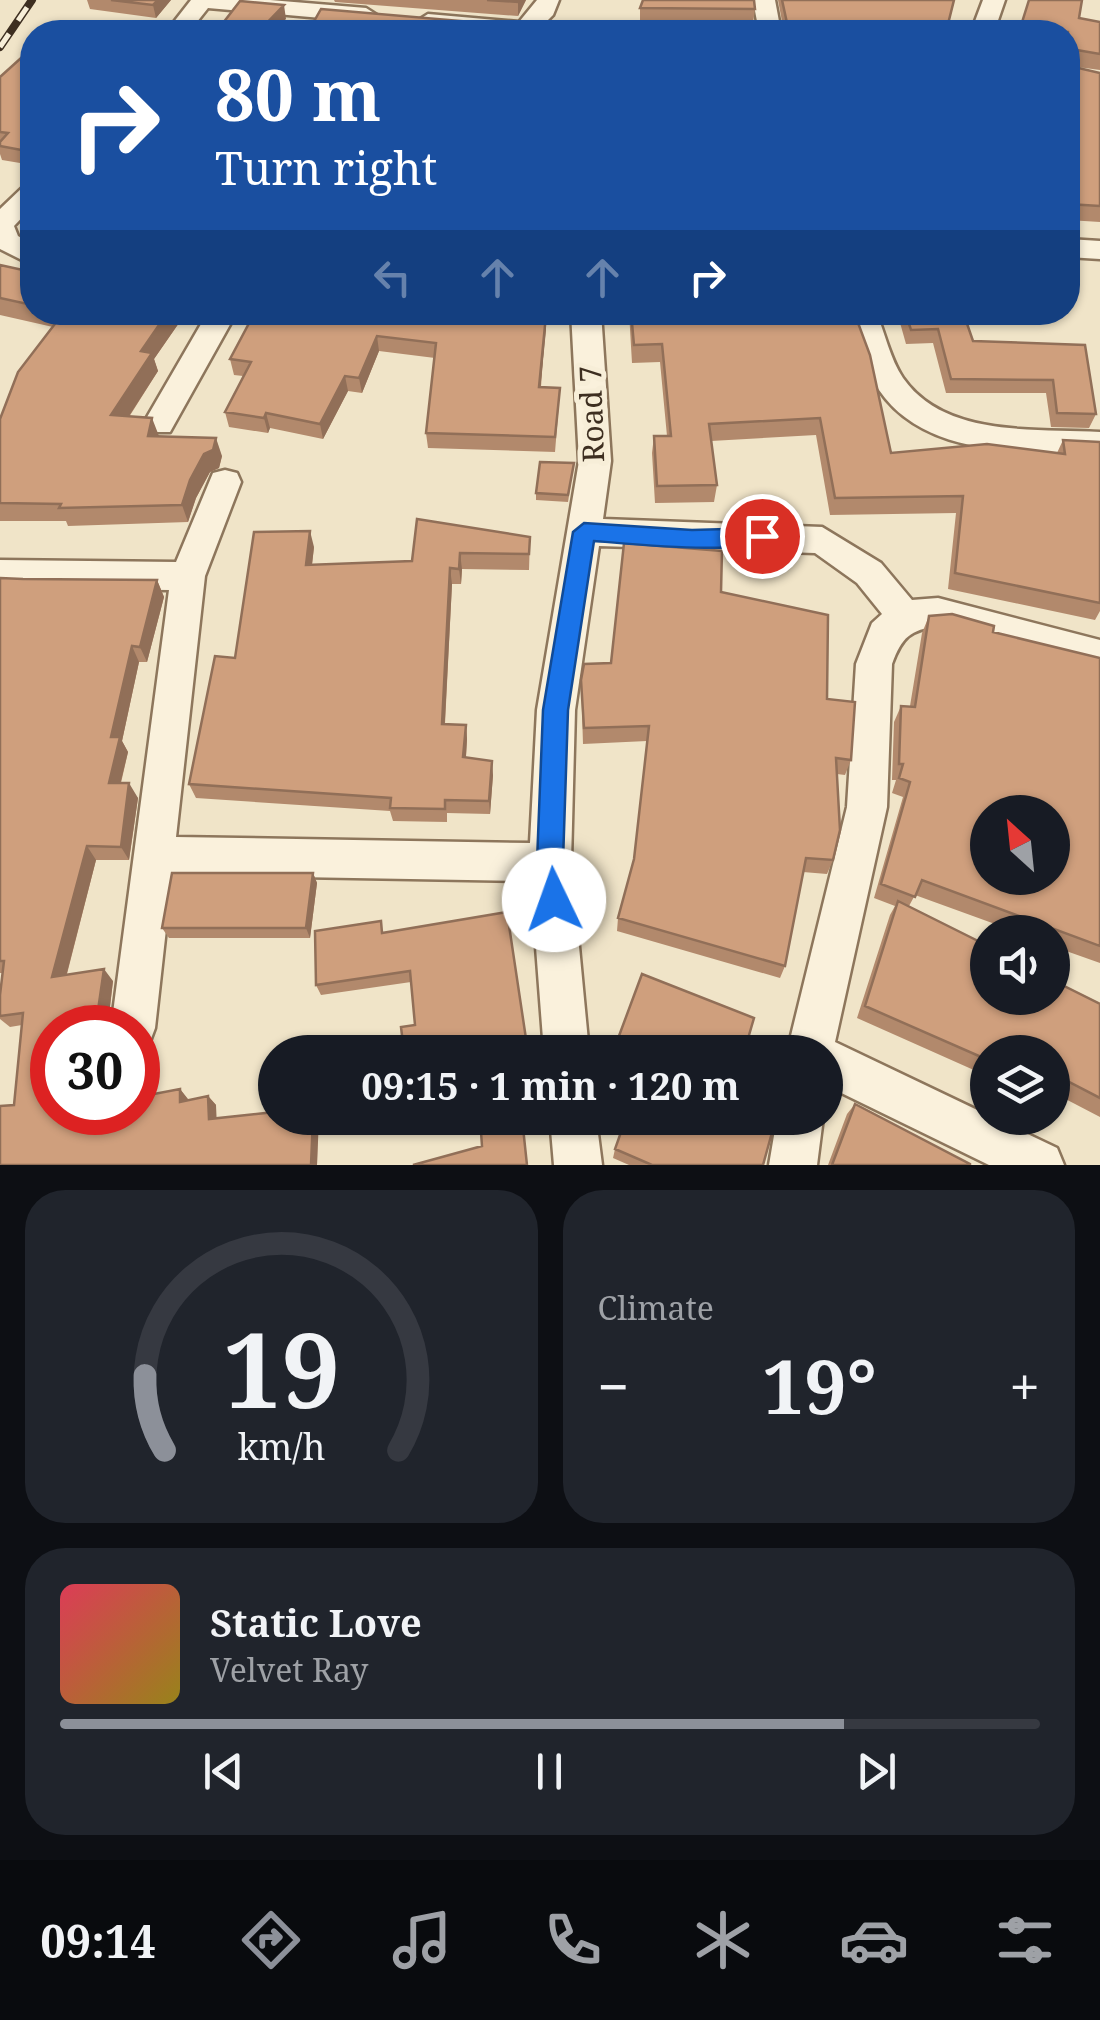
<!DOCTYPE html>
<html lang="en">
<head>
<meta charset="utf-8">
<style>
	body { margin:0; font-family:"Noto Serif",serif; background:#20242c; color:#f1f3f6; height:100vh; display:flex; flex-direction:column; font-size:38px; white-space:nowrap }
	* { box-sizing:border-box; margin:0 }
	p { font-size:32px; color:#9ea1a6 }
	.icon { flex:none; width:55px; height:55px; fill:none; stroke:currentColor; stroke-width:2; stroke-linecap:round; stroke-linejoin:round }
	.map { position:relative; height:1165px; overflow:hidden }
	.side { display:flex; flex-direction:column; gap:25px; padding:25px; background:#0d0f14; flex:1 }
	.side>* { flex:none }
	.top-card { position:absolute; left:20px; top:20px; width:1060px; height:305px; border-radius:40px; box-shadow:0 2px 8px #0004; background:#1a4fa0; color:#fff; overflow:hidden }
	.needle { width:65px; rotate:333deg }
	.buttons { position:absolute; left:970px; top:795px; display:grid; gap:20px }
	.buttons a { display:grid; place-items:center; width:100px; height:100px; border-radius:50%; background:#171b24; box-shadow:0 2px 8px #0004; font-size:50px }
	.speed { position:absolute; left:30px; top:1005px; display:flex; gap:20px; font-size:50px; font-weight:700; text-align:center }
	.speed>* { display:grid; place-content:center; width:130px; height:130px; border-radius:50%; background:#171b24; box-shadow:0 2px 8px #0004; line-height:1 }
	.speed .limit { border:15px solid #d22; background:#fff; color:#111 }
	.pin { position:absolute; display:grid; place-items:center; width:85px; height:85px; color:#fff; margin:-42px; border:5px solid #fff; border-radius:50%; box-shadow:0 2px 10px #0007 }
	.me { position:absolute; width:110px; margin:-55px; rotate:357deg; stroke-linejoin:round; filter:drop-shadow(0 0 8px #0008) }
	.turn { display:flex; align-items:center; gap:35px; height:210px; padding:0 30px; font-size:45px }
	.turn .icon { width:130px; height:130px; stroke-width:2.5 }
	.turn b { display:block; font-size:70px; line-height:85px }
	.lanes { display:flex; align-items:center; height:95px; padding:0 30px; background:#0003; justify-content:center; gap:50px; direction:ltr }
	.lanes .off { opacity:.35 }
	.big { font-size:75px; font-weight:700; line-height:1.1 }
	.side .card { flex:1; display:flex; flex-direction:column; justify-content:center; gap:15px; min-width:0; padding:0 35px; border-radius:40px; background:#20242c }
	.side .dial { align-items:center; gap:0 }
	.dial svg { height:260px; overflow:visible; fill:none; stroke:#363941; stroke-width:7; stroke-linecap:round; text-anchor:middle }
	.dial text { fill:#f1f3f6; stroke:none }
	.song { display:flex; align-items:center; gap:30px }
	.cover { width:120px; height:120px; border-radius:15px; background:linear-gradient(135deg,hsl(350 70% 55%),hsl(50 70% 35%)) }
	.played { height:10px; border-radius:5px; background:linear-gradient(90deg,#8c9099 80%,#363941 80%) }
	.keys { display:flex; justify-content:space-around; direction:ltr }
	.heat { display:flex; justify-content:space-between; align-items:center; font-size:55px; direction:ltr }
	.side .tiles { flex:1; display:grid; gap:25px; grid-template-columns:1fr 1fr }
	.card:last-child { grid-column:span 2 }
	.trip { position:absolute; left:258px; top:1035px; width:585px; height:100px; border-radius:50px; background:#171b24; box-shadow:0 2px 8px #0004; font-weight:700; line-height:100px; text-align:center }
	.tab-bar { display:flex; height:160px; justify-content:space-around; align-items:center; background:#090b0e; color:#9ea1a6 }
	.tab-bar .icon { width:70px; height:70px }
	.tab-bar .active { color:#8c9099 }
	.tab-bar b { font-size:45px; color:#f1f3f6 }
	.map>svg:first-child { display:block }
</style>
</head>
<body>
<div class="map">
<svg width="1100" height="1165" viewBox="0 0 1100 1165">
	<rect width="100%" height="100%" fill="#f0e4c8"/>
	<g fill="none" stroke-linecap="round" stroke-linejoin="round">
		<g stroke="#8d765c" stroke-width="5">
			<path id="street" d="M191 0H270L366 8 377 15 366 22 208 8 189 32H166Z
				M537 0H559L553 15 536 32 428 28 417 21 428 14 519 22Z
				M753 0H775L781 32H759Z
				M983 0H1005L994 32H971Z
				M32 185V207L14 226 18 236 32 244V265L0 249V209L23 187Z
				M1068 239 1100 241V259L1068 257Z
				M208 312H237L170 432H148L143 424Z
				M571 312H601L611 461 603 519 822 527 881 563 912 600 938 598 1100 640V670L938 626C910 630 902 637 892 664L887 807 835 1042 1057 1148 1064 1165H989L825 1085V1052H787L847 807 856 664 872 623 882 614 857 583 815 553 599 546 575 710 571 862 589 1052H544L531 881 172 875 155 1028 149 1044 138 1048V1028H111L169 590 0 588V560L176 562 213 473 225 470 237 473 241 482 205 576 176 837 530 843 537 710 579 461Z
				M847 312H876C885 333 890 359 903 378 945 438 1035 428 1100 432V456C1027 451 926 459 879 390 863 367 857 338 847 312Z
				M550 1118H596L602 1165H554Z
				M777 1118H823L817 1165H769Z"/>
		</g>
		<use href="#street" fill="#faf1dc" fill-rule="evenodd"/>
		<g stroke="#3d2e20" stroke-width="8">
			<path id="rail" d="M0 47 32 0"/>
		</g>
		<use href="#rail" stroke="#f7eed8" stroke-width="5" stroke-dasharray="16" stroke-linecap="butt"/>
	</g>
	<path fill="#b2896c" d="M87 0H171L156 18 90 9Z
		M334 0H526L518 16 335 2Z
		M778 0H954L946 32H784Z
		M640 8 755 9 753 23 640 21Z
		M1079 18 1100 22V70L1070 66 1100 73V222L1068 220V32Z
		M32 48V165L2 160 0 154V77Z
		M0 265 32 272V312H179L181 320 154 359 158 371 129 417 159 436 222 456 219 468 210 472 196 498 188 522 68 526 66 521H0V419L53 327 0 315Z
		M629 312H854L891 453H1057L1063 440 1100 442V611L1095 620 948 589 956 513 830 515 816 435 711 441 717 485 714 502 655 503 652 453 654 436H667L660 362 632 363Z
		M897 312H963L973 341 1085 345 1096 414 1089 428 1051 427 1046 393H946L933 343 906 344Z
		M449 315H546L541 387 559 403 555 452 428 448 426 433 435 358 379 351 362 393 348 391 323 439 270 428 268 433 229 427 225 412 243 376 234 375 230 359Z
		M574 463 568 502 536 500V493Z
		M530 537 529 570 462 569 461 584H452L445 724 466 725 467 739 466 757 493 775 490 814 447 813V822L393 821 390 811 196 798 189 784 235 658 314 547 312 565 412 561Z
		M0 578 23 579 157 580 164 597 147 662H139L122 741 128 752 121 783 138 798 129 860H96L67 974 113 981 108 1023 112 1028H52V1112L180 1089 188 1100 208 1096 216 1105V1118H318L317 1165H0L14 1105 22 1025 10 1027 0 1019V995L3 973H0Z
		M721 592 827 699 851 760 845 775 837 774 833 860 827 874 803 872 785 966 780 978 617 931 618 918 634 861 647 741 583 744 581 680 611 663Z
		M929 616 1100 658V963L1052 946V932H1017L915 895 909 906 1100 1004V1117L1052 1092V1052H988V1072L985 1075 857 1018 890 915 895 906 874 898 903 797 892 793 896 780H892L894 722 901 706H910L922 633Z
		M313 873 317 883 310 938H169L162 928Z
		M507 912 415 1025 411 982 321 995 316 985 384 933Z
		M855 1104 970 1165H828L847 1114Z
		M615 1149 763 1165H629L613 1158Z"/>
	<path fill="#916f58" d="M158 0H171L156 18 153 5Z
		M519 0H526L518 16V2Z
		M284 5 286 19 273 32H258Z
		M168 312H179L181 320 154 359 158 371 118 433 111 415 141 351Z
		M546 315V330L539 402V387Z
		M377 336 379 351 362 393 359 378Z
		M345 376 348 391 323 439 320 424Z
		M266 413 270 428 268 433 264 418Z
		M152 418 159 436H148Z
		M216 438 222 456 219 468 210 472 196 498 188 522 182 505 190 480 204 454Z
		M310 531 314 547 310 581 306 565Z
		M460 553 462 569 461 584 459 569Z
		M450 568 452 584 444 738 442 724Z
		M157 580 164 597 147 662 140 647Z
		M132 646 139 662 122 741 128 752 117 797 109 783 111 737Z
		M466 725 467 739 465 771 463 757Z
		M492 761 493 775 490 814 489 801Z
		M129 783 138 798 129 860 121 847Z
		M87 846 96 860 63 988 52 977Z
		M313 873 317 883 310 938 306 928Z
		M104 969 113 981 108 1023 112 1028H106L97 1017Z
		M180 1089 188 1099 189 1111 180 1102Z
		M208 1096 216 1105 217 1128 209 1119Z
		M313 1118H319L317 1165H311Z"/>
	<path fill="#cf9f7d" stroke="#916f58" stroke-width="2.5" fill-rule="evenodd" d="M111 0H158L153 5Z
		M487 0H519L518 2Z
		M643 0H754L755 9 640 8Z
		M782 0H954L946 32H789Z
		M1029 0H1082L1079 18 1100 22V54L1071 49 1070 66 1100 73V206L1068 204V32H1019Z
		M240 1 284 5 258 32H216Z
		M321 9 473 22 469 32H308Z
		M32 48V152L0 146V142L8 133 0 132V77Z
		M0 265 32 272V305L0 298Z
		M47 312H168L141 351 152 353 111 415 152 418 148 436 216 438 213 450 204 454 190 480 182 505 59 508 61 504 0 503V419L18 372 61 316Z
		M255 312H425L449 315H546L539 387 560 388 555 437 426 433 436 343 377 336 359 378 345 376 320 424 266 413 264 418 225 412 251 362 230 359Z
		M631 312H854L870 355 891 453 987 444 1065 454 1063 440 1100 442V603L955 573 963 496 835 498 820 418 709 424 717 485 657 486 654 436H671L662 344 634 345Z
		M905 312H963L973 341 1085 345 1096 414 1057 413 1053 380 951 379 938 329 911 330Z
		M540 462 574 463 568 495 536 493Z
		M417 519 530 537 529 554 460 553 459 569 450 568 442 724 466 725 463 757 492 761 489 801 445 800V809L390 808 391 798 189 784 215 656 235 658 254 532 310 531 306 565 412 561Z
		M624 543 722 551 721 592 828 615 827 699 855 702 851 760 836 758 840 830 833 860 806 858 785 966 618 918 634 859 649 726 584 728 581 680 584 664 611 663Z
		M0 578 23 579 157 580 140 647 132 646 111 737H120L109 783H129L121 847 87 846 52 977 104 969 97 1017 106 1021V1028H52V1112H138V1097L180 1089V1102L208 1096 209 1119 275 1112V1118H313L311 1165H0V1106L14 1105 23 1013 0 1016V995L4 961H0Z
		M952 614 994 626 993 632 1100 658V946L922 880 915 897 881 884 910 782 899 778 903 764H899L901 706 915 707 929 616ZM988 812H1052V878H988Z
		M172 873H313L306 928H162Z
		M898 901 988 946V998H1052V980L1100 1004V1098L1052 1073V1052H1014L1001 1045 999 1052H988V1060L865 1006Z
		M507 912 528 1052H404L401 1027 415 1025 410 971 316 985 315 931 381 921 382 933Z
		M642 974 754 1018 747 1042 773 1052H613Z
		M855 1104 970 1164V1165H832Z
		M480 1118H522L527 1165H413L482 1146Z
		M626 1118H776L763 1165H652L615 1149Z"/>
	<path fill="#1a73e8" stroke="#114b97" stroke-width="2.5" d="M584 523 692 530 762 528 773 536C758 558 624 543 594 541L568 710 563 862 567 900 563 910 554 913 544 910 537 862 543 710 573 532Z"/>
	<g text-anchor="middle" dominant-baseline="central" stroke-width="10" stroke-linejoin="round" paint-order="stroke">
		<g font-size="30" fill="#3d2e20" stroke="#f7eed8">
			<text transform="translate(591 414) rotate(-92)">Road 7</text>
		</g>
	</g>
</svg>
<div class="buttons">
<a><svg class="needle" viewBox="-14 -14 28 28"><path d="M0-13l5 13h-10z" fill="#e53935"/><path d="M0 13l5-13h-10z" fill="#9ea1a6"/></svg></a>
<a><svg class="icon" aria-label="sound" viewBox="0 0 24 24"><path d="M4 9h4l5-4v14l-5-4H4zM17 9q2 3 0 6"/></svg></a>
<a><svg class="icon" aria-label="layers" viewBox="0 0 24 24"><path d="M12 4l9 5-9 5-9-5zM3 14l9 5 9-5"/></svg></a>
</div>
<div class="speed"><div class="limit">30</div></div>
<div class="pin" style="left:762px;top:536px;background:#d93025"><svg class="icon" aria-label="arrive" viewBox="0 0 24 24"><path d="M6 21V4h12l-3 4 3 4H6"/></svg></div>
<svg class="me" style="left:554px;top:900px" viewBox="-20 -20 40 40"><circle r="19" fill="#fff"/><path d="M0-13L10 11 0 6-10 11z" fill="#1a73e8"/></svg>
<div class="trip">09:15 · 1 min · 120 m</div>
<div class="top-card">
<div class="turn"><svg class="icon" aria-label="right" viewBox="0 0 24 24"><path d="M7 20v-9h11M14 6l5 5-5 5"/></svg><div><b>80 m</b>Turn right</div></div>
<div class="lanes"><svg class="icon off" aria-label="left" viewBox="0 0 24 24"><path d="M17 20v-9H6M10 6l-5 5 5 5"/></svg><svg class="icon off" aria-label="ahead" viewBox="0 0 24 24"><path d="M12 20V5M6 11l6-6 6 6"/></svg><svg class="icon off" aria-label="ahead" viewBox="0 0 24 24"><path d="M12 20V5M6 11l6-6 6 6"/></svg><svg class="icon" aria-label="right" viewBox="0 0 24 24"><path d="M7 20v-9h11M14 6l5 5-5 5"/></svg></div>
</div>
</div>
<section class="side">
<div class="tiles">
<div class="card dial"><svg viewBox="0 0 100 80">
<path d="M14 69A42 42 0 1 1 86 69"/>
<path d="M14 69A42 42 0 0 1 8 46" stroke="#8c9099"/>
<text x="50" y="56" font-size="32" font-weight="700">19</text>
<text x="50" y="72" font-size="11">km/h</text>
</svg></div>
<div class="card"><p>Climate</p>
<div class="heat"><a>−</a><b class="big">19°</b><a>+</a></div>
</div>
<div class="card">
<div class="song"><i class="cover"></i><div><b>Static Love</b><p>Velvet Ray</p></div></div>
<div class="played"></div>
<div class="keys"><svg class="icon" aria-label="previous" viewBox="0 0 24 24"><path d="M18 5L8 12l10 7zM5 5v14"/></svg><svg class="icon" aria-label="pause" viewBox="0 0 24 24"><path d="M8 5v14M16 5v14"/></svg><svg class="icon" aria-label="next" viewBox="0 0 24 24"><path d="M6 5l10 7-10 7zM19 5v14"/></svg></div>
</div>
</div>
</section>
<nav class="tab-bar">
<b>09:14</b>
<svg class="icon active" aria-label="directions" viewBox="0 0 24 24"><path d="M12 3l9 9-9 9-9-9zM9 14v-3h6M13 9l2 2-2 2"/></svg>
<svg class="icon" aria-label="music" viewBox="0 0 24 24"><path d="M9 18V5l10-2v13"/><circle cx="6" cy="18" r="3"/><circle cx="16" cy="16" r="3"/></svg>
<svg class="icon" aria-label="phone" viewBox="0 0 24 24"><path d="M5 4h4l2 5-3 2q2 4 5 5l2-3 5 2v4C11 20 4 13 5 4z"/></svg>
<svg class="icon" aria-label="climate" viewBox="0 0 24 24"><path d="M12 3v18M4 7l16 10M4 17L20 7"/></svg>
<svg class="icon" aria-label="car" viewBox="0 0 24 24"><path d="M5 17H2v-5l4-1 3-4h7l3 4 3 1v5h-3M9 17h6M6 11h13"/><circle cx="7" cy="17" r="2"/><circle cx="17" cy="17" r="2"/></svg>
<svg class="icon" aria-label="filters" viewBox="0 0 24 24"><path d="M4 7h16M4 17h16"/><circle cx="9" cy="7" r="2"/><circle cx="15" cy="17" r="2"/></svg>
</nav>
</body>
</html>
